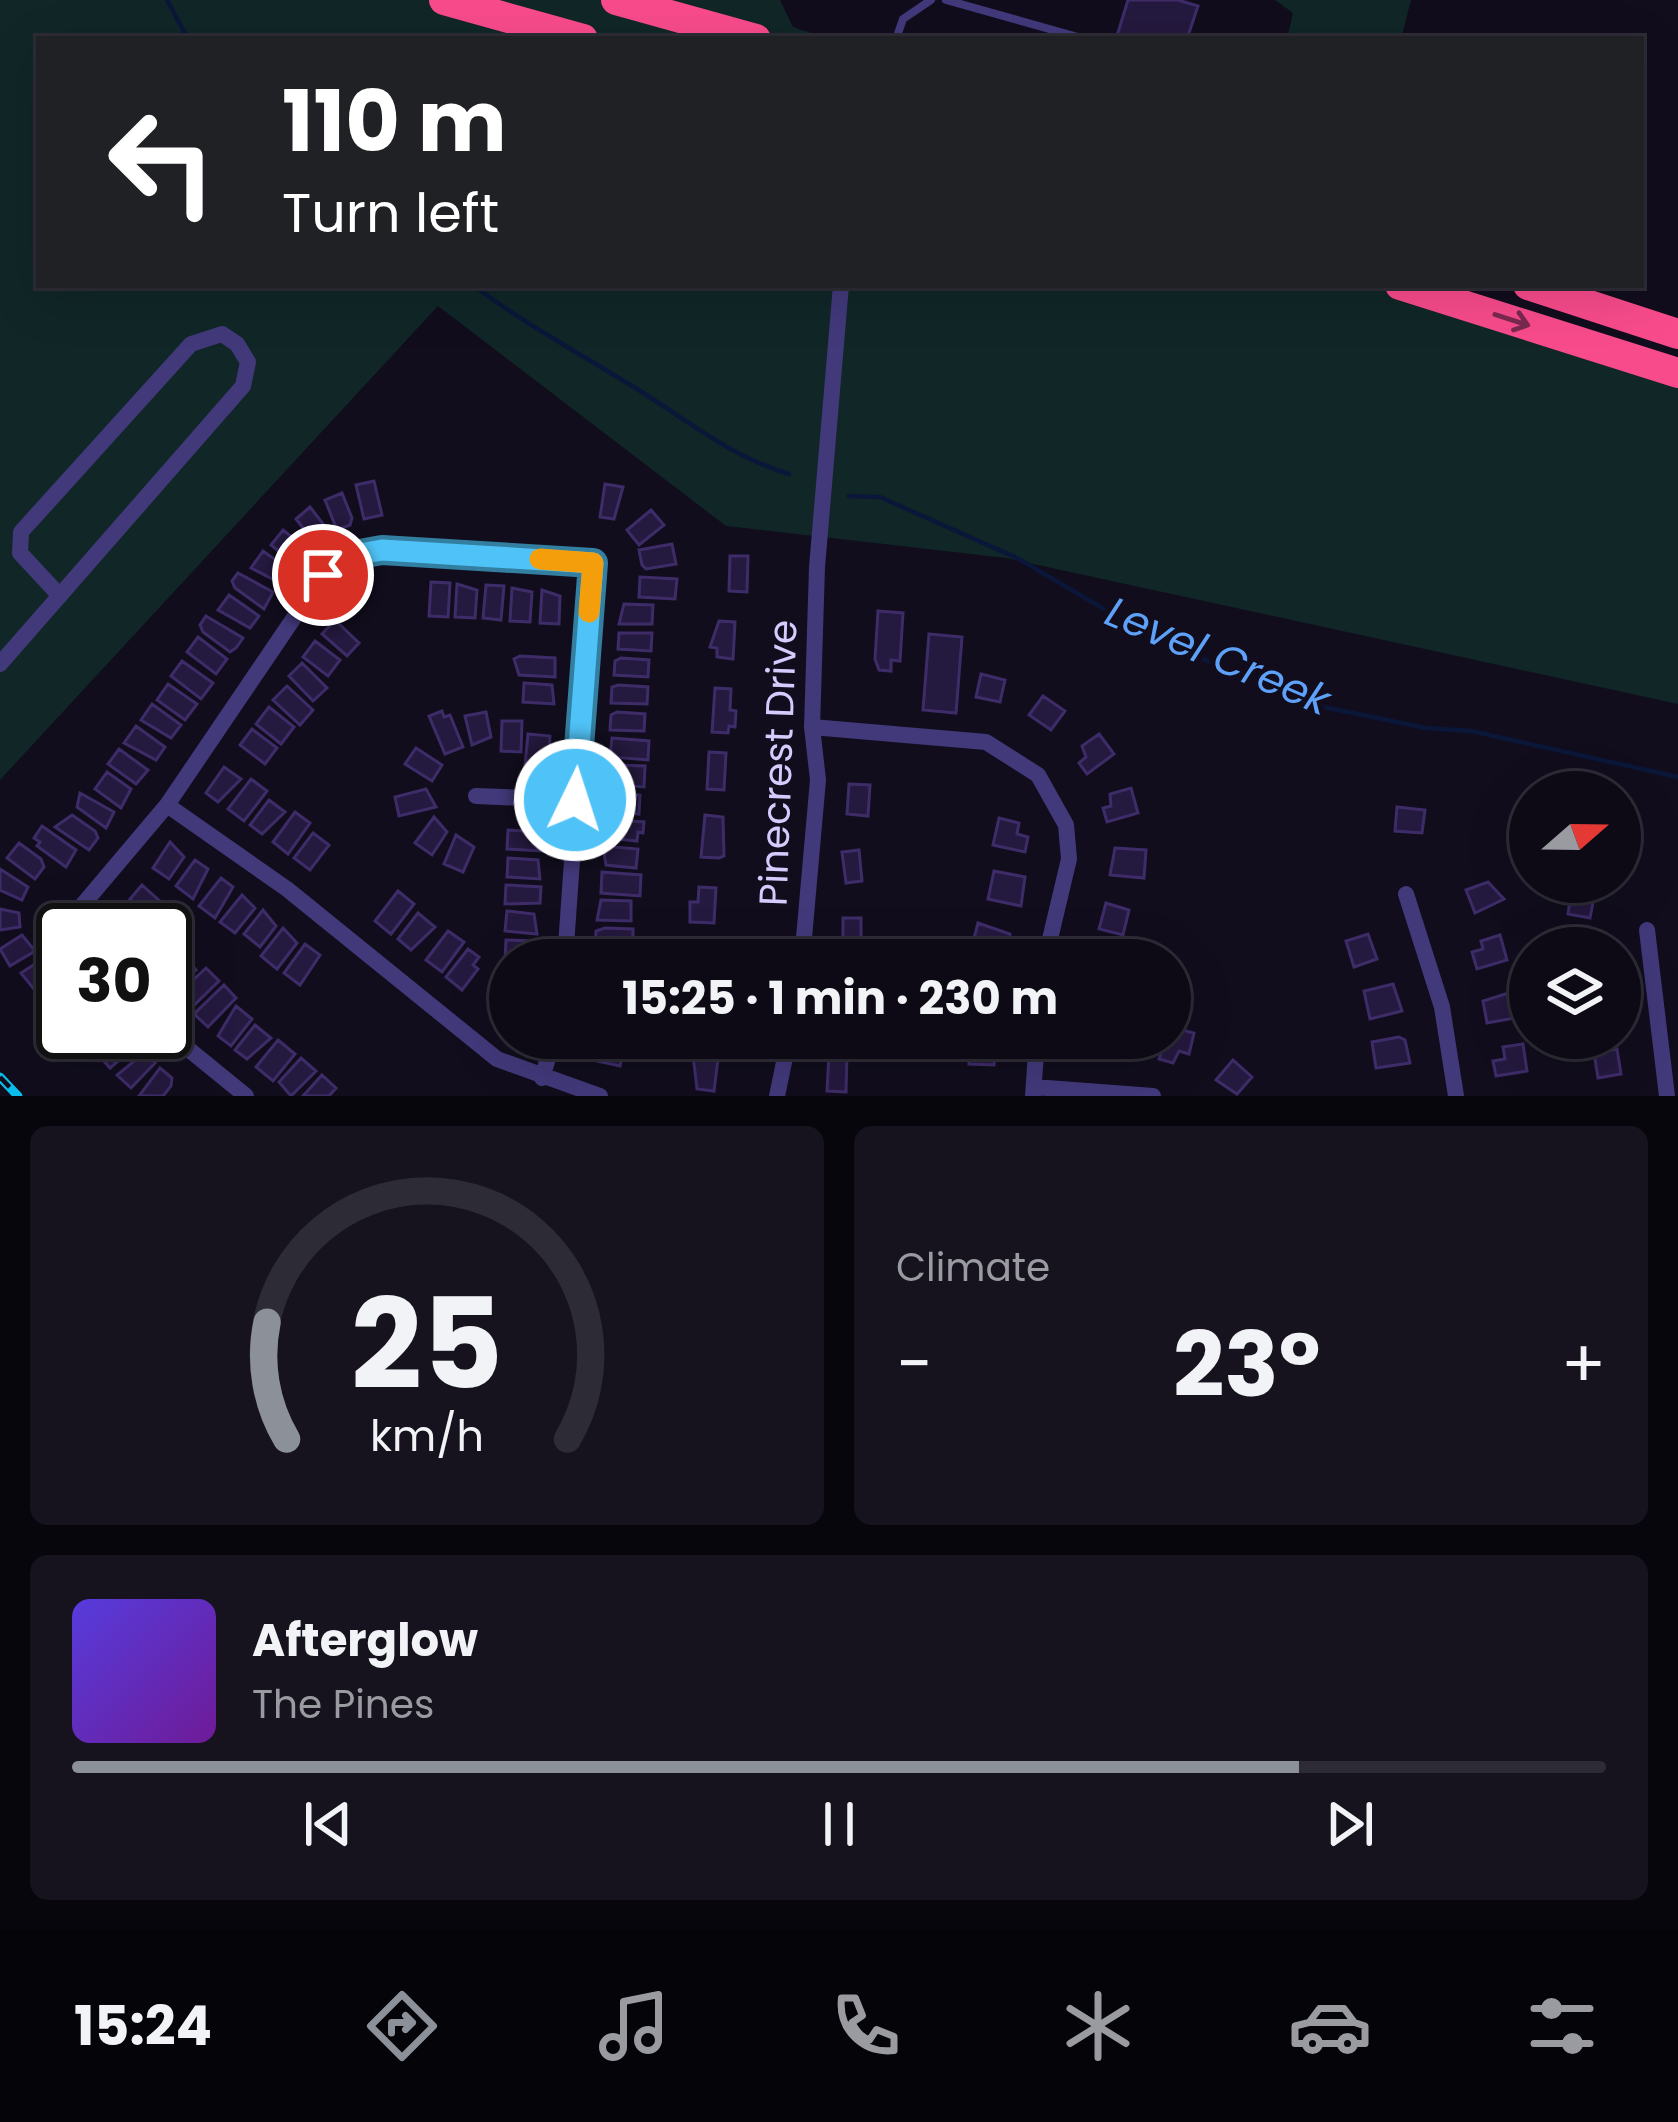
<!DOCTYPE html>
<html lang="en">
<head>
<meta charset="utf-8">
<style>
	body { margin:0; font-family:Poppins,sans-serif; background:#16131f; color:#f1f3f6; height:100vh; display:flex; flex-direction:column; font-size:45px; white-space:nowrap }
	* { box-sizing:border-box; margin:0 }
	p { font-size:39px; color:#9a9aa1 }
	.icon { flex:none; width:66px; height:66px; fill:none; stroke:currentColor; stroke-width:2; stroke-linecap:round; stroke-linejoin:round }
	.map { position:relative; height:1096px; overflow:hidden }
	.side { display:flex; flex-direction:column; gap:30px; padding:30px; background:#07060c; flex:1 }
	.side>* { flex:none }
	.hud { position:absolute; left:36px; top:36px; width:1608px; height:252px; border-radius:0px; box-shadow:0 12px 48px #0002,0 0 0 3px #2d2b35; background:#202124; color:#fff; overflow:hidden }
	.needle { width:78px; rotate:70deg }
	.buttons { position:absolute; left:1509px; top:771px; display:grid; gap:24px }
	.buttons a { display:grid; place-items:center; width:132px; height:132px; border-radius:50%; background:#0d0a16; box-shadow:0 12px 48px #0002,0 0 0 3px #2d2b35; font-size:60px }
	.speed { position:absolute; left:36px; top:903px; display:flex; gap:24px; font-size:60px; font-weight:700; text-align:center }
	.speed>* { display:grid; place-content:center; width:156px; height:156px; border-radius:50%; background:#0d0a16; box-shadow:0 12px 48px #0002,0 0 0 3px #2d2b35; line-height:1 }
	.speed .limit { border:6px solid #111; border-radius:18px; background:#fff; color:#111 }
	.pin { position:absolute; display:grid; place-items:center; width:102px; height:102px; color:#fff; margin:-51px; border:6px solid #fff; border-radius:50%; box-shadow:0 3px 12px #0007 }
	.me { position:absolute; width:132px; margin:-66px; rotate:4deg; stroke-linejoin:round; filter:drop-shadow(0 0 9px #0008) }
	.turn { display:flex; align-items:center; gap:42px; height:252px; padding:0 48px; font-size:54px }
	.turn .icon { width:156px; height:156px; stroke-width:2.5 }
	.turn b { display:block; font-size:84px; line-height:102px }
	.big { font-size:90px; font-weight:700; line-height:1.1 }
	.side .widget { flex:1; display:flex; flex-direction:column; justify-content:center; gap:18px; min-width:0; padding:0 42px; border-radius:18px; background:#16131f }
	.side .dial { align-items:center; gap:0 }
	.dial svg { height:312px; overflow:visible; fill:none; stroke:#2d2b35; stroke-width:7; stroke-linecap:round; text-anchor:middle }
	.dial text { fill:#f1f3f6; stroke:none }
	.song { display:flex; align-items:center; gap:36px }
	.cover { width:144px; height:144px; border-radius:18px; background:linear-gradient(135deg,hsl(250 70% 55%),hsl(280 70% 35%)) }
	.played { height:12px; border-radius:6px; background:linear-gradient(90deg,#8c9099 80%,#2d2b35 80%) }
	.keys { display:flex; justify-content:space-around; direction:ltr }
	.heat { display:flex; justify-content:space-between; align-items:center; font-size:66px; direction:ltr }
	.side .tiles { flex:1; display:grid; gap:30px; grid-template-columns:1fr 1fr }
	.widget:last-child { grid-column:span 2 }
	.trip { position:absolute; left:489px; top:939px; width:702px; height:120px; border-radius:60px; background:#0d0a16; box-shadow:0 12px 48px #0002,0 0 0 3px #2d2b35; font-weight:700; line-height:120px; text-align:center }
	.tabs { display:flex; height:192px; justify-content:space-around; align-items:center; background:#050409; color:#9a9aa1 }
	.tabs .icon { width:84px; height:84px }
	.tabs .on { color:#8c9099 }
	.tabs b { font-size:54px; color:#f1f3f6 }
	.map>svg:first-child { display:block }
</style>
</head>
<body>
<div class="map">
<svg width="1678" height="1096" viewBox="0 0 1678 1096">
	<rect width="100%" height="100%" fill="#110d1d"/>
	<path fill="#102627" d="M0 0H780L793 27 829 39H39V285H1393L1678 386V704L1006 558 726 526 438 306 0 780Z
		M1275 0H1411L1401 39H1287L1293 13Z"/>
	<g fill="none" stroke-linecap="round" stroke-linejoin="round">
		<path stroke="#0a1739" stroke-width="4.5" d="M167 0 188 39
			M473 285C526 325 581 354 637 389 687 420 731 457 789 474
			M849 496 880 497 1019 559 1153 638 1314 705 1426 728 1471 731 1678 777"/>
	</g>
	<path fill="#24193e" stroke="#3e2c69" stroke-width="3" d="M1128 0H1178L1198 6 1187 39H1116Z
		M374 481 382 515 364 519 356 485Z
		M605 484 623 487 614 519 600 517Z
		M342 493 352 518 350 525 337 530 325 500Z
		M310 507 327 529 316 545 296 519Z
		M651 510 664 525 639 545 627 530Z
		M283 530 304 547 296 565 271 545Z
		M672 544 676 564 646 569 642 565 639 550Z
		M263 551 291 571 282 584 251 568Z
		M730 556H748L747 592 729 591Z
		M238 573 273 592 264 609 235 588 232 581Z
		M640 577 677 579 675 599 639 597Z
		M431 582 450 583 448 617 429 616Z
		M457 584 477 590 475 618 455 617Z
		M486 585 504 586 501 620 483 618Z
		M512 588 532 592 530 622 510 621Z
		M542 590 560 596 559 624 540 623Z
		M229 595 259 616 250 628 218 610Z
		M624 604 653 605 652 624H619Z
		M878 611 903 613 900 661 891 660V671L879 670 875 659Z
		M206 616 243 638 236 648 230 652 203 632 200 625Z
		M335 620 359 643 347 656 322 634Z
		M719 621 735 622 733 659 717 657V648L710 647Z
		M619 633H652L651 651 618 649Z
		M929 634 962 637 956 713 923 710Z
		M198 637 227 659 216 674 187 652Z
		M315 641 340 660 328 676 303 657Z
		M520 656 555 658V677L519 675 514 659Z
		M621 658 649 660 648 677 614 675 615 661Z
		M182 661 213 683 201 699 171 676Z
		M302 663 327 688 313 701 289 676Z
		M981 674 1005 680 1000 702 976 697Z
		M524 683 552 685 554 704 523 702Z
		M168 684 197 704 185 720 157 700Z
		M618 685 648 687 647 704 611 703 612 687Z
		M287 686 313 710 300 725 273 700Z
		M715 688 731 689 730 710 736 711 735 727 729 726 728 733 712 732Z
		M1043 696 1065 711 1051 730 1029 715Z
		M152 704 181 725 171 738 141 720Z
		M269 707 294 727 281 744 256 724Z
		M442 711 444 717 450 715 463 747 445 754 429 716Z
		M486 712 491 737 472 745 465 716Z
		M617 712 645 714 644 731 610 730 611 715Z
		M502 721H522L521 752 501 751Z
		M136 726 165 747 156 760 124 743Z
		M252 729 277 748 265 764 240 745Z
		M528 734 550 736 548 766 525 765Z
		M1099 734 1114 754 1087 774 1079 763 1086 757 1082 746Z
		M612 738 649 741 648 760 610 757Z
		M416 748 442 765 432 781 405 764Z
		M119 749 148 770 136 784 108 764Z
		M709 752 726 753 724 790 707 789Z
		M617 765 645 766 644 787 607 784 608 769Z
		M224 767 241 779 218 802 206 793Z
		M107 772 131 789 121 808 95 789Z
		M251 779 267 791 244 821 228 809Z
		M849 784 870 785 868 816 847 814Z
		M1131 788 1138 813 1107 822 1103 808 1111 806 1110 794Z
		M426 789 436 807 399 816 395 797Z
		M607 792 640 795 639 814 609 811Z
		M80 793 114 812 106 828 77 807Z
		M269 800 285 812 262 834 250 825Z
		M1397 807 1425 810 1422 833 1395 831Z
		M295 812 310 823 288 854 273 842Z
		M72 815 95 831 98 838 89 850 55 827Z
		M705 815 723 817 724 856 719 858 701 857Z
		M434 817 447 832 432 855 415 843Z
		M999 818 1019 823 1017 834 1028 837 1025 852 993 845Z
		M606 819 644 822 643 833 638 832 637 841 607 838Z
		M42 826 76 850 66 867 37 846 40 842 34 838Z
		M508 830 538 832 541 851 507 849Z
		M313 833 329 845 310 870 294 858Z
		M456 835 474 847 463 872 444 864Z
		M170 842 184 857 169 879 153 868Z
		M19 843 41 859 44 867 35 879 7 858Z
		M603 846 638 849 636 868 606 865Z
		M1115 848 1146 850 1144 878 1110 875Z
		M859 850 862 881 846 883 842 852Z
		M508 858 538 860 540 879 507 877Z
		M195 860 208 869 193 899 176 886Z
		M0 869 28 887 22 900 0 890Z
		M994 871 1025 877 1021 906 988 899Z
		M602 872 641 875 640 896 601 893Z
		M221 878 233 887 215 918 199 906Z
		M1488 882 1504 899 1475 913 1466 890Z
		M142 885 163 904 151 918 130 899Z
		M506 885 541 887 540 903 505 904Z
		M699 887 716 888 714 923 690 922V902H698Z
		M1572 888 1595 892 1590 918 1568 914Z
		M398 891 414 904 391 934 375 921Z
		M242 895 255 908 235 933 220 922Z
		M601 900 631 901V921L597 920Z
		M1106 903 1129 910 1123 935 1099 929Z
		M124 907 143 926 138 930H120L111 920Z
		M0 909 19 913 20 927 0 930Z
		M263 910 276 926 260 947 244 934Z
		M507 911 534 914 537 934 505 931Z
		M418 913 435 927 411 950 398 939Z
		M843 918H861V951H843Z
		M978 923 1010 934 1008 960 971 950Z
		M283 928 297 943 277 969 261 956Z
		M605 928 633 929V949L595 947 596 931Z
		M448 931 464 942 442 972 426 960Z
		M1368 934 1377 959 1354 967 1346 941Z
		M22 935 35 951 10 966 0 949Z
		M1500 935 1507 960 1477 969 1472 952 1483 949 1481 941Z
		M506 940 532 941 536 960H505Z
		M305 944 320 955 300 985 284 973Z
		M468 949 479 957 473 965 478 969 462 990 446 977Z
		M183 954 196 970 171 991 165 969Z
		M47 956 57 969 33 988 21 973Z
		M206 968 219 981 189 1010 176 996Z
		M63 975V999L56 1005 44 990Z
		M1393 984 1402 1011 1370 1019 1364 991Z
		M224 985 236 998 208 1027 194 1014Z
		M1515 991 1520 1017 1487 1023 1483 1001Z
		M236 1006 252 1019 231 1046 218 1036Z
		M255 1025 271 1038 247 1059 235 1050Z
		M1170 1027 1194 1033 1189 1054 1179 1051 1173 1063 1159 1059Z
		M125 1032 136 1045 110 1068 97 1053Z
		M1399 1037 1405 1040 1410 1063 1376 1068 1372 1042Z
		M590 1038 624 1046 620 1066 592 1060 587 1054Z
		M1081 1038H1114L1113 1052 1080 1051Z
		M970 1039 995 1041 994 1065 969 1064Z
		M278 1040 295 1054 273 1081 256 1067Z
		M1523 1044 1527 1071 1496 1076 1493 1061 1505 1059 1503 1047Z
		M1617 1049 1621 1074 1598 1078 1594 1053Z
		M144 1053 155 1063 131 1088 117 1075Z
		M829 1053 847 1054 846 1092 827 1091Z
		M693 1055 718 1059 714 1091 697 1089Z
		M301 1058 316 1071 291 1096 279 1082Z
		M1233 1060 1252 1077 1237 1094 1216 1080Z
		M160 1068 172 1078 171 1086 163 1096H139Z
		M322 1075 336 1088 329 1096H303Z"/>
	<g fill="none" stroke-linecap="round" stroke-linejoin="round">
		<path stroke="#42397b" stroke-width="8" d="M946 0 1085 39
			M896 39 903 19 931 0"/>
		<path stroke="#42397b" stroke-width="16" d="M0 664 243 386 248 362 237 344 222 334 191 344 21 532 20 553 60 596
			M812 727 986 742 1038 775 1066 825 1069 859 1045 960
			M476 796 575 800
			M167 805 287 889 497 1059 600 1096
			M1406 894 1442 1007 1456 1096
			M78 930 69 921 167 805 323 575C388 528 514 557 593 563L565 960
			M1647 930 1667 1096
			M802 960 818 780 812 727 817 567 841 285
			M165 1030 246 1096
			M542 1078 554 1038
			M1034 1087 1153 1096
			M777 1096 789 1038
			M1033 1096 1037 1038"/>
		<path stroke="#f84b8c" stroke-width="30" d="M444 0 583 39
			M616 0 756 39
			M1400 285 1678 373
			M1528 285 1678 334"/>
		<g stroke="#09beeb" stroke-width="9">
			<path id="rail" d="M0 1077 18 1096"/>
		</g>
		<use href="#rail" stroke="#110d1d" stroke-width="4.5" stroke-dasharray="14" stroke-linecap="butt"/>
	</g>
	<defs><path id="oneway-shaft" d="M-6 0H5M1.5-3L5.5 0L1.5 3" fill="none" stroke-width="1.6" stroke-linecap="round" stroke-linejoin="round" transform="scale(3)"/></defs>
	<use stroke="#79294f" href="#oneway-shaft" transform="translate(1512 320) rotate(18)"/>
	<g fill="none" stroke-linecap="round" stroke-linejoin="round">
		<g stroke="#337fa1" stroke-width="30">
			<path id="route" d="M323 575 349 556 382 550 593 563 575 800"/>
		</g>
		<use href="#route" stroke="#4fc3f7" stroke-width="21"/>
		<path stroke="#f59e0b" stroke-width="21" d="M540 559 593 563 589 612"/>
	</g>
	<g text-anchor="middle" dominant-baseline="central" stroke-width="12" stroke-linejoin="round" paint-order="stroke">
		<g font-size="39" fill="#d6cbfd" stroke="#110d1d">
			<text transform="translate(778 763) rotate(-88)">Pinecrest Drive</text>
		</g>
		<g font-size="42" font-style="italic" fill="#5da1f9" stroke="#110d1d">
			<text transform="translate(1218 656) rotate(23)">Level Creek</text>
		</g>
	</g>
</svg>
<div class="buttons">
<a><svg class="needle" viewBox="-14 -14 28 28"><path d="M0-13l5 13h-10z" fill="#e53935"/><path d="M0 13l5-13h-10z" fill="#9a9aa1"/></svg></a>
<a><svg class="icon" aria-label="layers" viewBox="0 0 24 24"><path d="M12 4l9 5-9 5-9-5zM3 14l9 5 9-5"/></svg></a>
</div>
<div class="speed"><div class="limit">30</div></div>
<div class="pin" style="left:323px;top:575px;background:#d93025"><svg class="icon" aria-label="arrive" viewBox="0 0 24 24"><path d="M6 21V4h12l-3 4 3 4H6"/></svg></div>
<svg class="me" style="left:575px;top:800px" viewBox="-20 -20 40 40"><circle r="17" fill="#4fc3f7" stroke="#fff" stroke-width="3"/><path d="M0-11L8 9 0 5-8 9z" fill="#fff"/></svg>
<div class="trip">15:25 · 1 min · 230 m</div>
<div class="hud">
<div class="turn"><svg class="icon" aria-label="left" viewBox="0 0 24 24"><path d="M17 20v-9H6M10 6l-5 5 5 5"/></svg><div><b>110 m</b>Turn left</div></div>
</div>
</div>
<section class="side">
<div class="tiles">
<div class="widget dial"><svg viewBox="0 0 100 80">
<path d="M14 69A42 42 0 1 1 86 69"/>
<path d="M14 69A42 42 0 0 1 9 39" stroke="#8c9099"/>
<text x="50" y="56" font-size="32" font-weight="700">25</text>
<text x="50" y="72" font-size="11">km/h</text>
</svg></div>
<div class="widget"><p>Climate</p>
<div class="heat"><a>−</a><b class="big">23°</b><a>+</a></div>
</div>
<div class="widget">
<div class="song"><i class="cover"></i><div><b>Afterglow</b><p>The Pines</p></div></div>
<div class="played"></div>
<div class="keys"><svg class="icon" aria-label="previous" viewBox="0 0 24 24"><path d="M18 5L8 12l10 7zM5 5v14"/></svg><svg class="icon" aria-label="pause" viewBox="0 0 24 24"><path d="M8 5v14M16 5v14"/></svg><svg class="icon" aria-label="next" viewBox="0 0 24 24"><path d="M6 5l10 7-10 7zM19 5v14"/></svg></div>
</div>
</div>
</section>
<nav class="tabs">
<b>15:24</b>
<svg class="icon on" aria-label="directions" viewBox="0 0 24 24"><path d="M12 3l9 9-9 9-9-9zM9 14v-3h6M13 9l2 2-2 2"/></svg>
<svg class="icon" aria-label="music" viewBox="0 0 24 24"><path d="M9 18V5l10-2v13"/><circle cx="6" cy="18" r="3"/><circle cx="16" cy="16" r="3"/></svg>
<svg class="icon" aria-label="phone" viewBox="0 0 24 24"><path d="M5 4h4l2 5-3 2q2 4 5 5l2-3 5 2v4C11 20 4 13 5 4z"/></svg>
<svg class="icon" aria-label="climate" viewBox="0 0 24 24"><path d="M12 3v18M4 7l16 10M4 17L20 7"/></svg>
<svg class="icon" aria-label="car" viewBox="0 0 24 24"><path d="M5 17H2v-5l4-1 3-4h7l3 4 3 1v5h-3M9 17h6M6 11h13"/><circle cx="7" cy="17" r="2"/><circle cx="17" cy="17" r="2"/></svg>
<svg class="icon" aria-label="filters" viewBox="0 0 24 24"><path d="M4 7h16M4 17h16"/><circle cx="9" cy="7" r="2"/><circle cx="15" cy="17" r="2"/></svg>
</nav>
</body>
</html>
